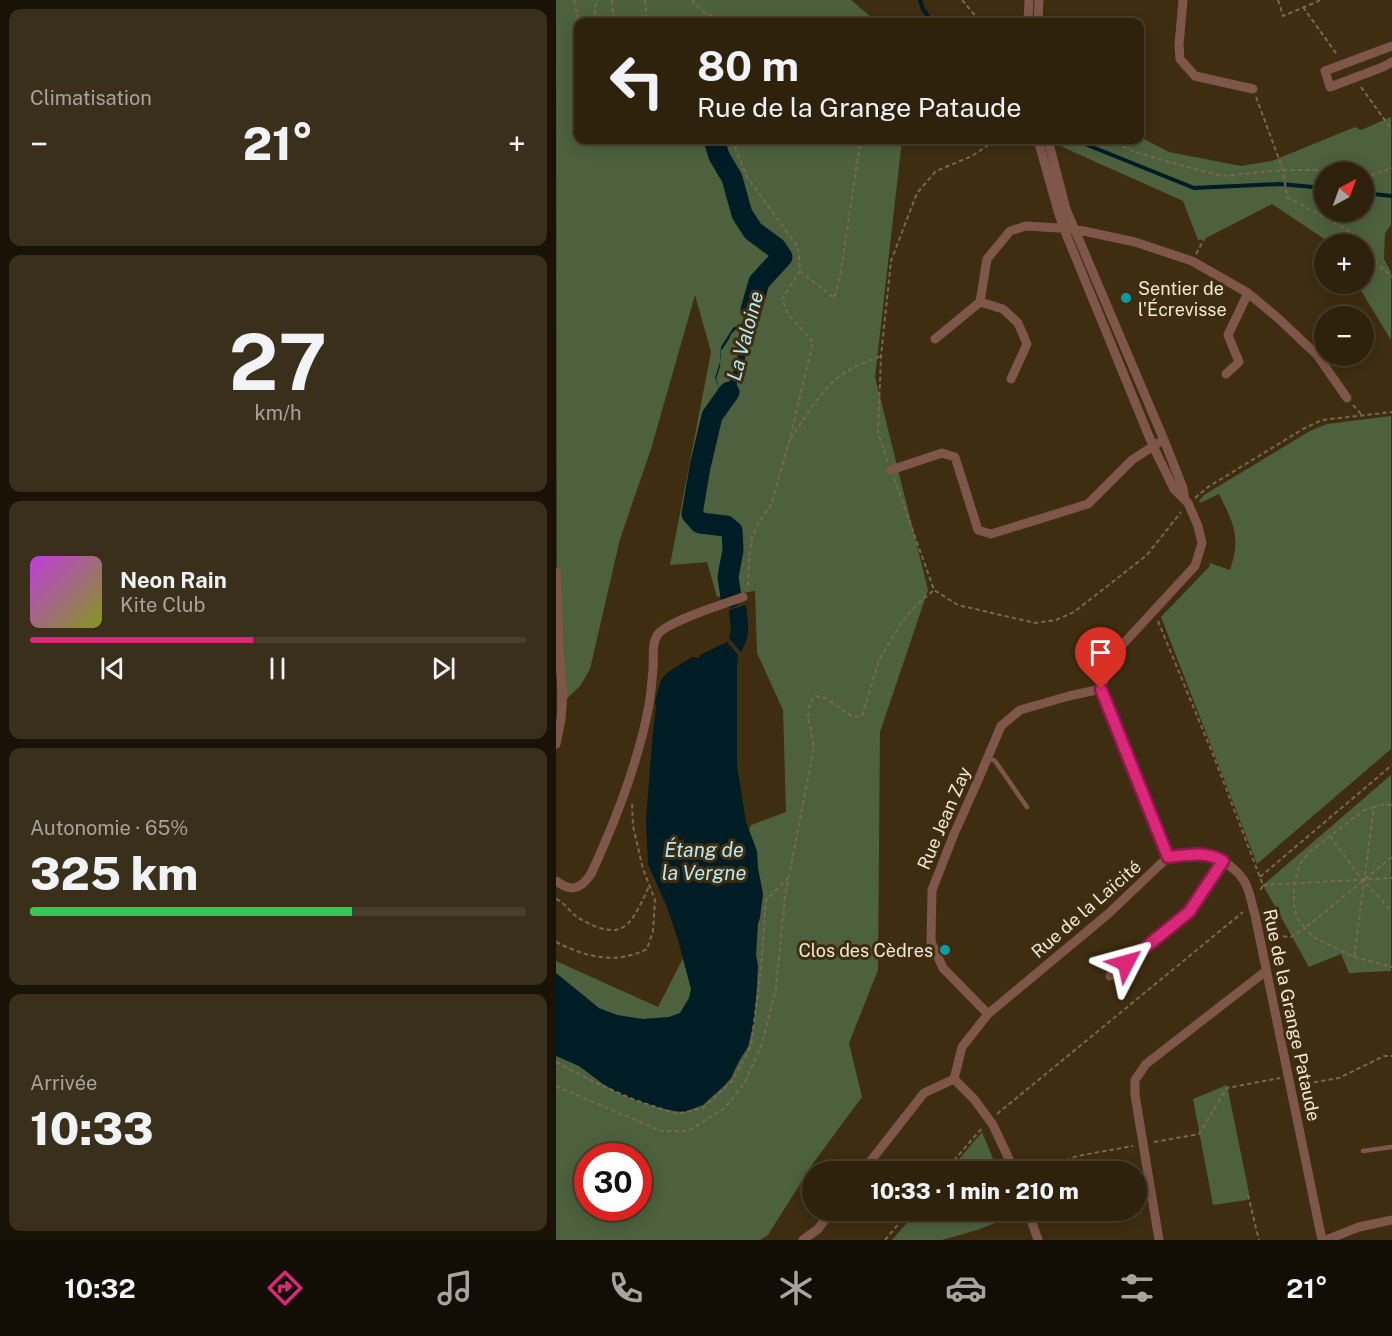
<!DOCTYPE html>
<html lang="fr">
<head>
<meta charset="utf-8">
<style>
	body { margin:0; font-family:"Public Sans",sans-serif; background:#3a2f1a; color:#f1f3f6; height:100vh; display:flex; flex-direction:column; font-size:22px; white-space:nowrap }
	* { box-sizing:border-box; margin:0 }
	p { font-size:20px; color:#a7a49d }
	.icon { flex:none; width:33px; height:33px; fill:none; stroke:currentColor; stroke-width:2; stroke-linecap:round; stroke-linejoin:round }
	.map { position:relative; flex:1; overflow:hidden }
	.side { display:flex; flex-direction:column; gap:9px; padding:9px; background:#191307; width:556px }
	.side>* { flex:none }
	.hud { position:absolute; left:18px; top:18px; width:570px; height:126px; border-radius:12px; box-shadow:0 3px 15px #0003,0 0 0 2px #493f2d; background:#2e220c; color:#f1f3f6; overflow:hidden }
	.needle { width:39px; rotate:41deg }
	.buttons { position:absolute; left:758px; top:162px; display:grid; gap:12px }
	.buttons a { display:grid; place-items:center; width:60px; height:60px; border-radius:50%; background:#2e220c; box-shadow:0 3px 15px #0003,0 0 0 2px #493f2d; font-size:30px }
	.speed { position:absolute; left:18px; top:1143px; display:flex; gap:12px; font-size:30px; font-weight:700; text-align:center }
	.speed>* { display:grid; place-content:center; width:78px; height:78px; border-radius:50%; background:#2e220c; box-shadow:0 3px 15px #0003,0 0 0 2px #493f2d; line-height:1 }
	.speed .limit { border:9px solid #d22; background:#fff; color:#111 }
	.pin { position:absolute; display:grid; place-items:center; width:51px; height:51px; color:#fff; margin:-62px -26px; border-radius:50% 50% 50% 0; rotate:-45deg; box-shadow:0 0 6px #0007 }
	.pin .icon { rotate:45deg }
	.me { position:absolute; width:66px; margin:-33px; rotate:51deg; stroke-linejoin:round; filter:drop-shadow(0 0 4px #0008) }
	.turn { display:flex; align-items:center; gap:21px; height:126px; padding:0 24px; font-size:27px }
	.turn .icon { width:78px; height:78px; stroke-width:2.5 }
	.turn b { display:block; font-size:42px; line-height:51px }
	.big { font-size:45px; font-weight:800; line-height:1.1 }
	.side .tile { flex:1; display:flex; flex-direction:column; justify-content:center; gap:9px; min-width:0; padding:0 21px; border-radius:12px; background:#3a2f1a }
	.side .dial { align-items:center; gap:0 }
	.dial b { font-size:78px; line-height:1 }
	.song { display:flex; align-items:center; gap:18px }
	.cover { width:72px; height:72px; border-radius:9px; background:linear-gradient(135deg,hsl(290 70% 55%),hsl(70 70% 35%)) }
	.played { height:6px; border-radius:3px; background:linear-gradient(90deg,#db2777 45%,#493f2d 45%) }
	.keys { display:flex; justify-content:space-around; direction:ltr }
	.heat { display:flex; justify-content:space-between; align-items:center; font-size:33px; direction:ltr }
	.charge { height:9px; border-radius:4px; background:linear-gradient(90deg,#34c759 65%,#493f2d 0) }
	.trip { position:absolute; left:246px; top:1161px; width:345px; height:60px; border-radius:30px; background:#2e220c; box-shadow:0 3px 15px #0003,0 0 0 2px #493f2d; font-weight:800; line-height:60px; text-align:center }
	.dock { display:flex; height:96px; justify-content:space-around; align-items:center; background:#120e05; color:#a7a49d }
	.dock .icon { width:42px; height:42px }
	.dock .on { color:#db2777 }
	.dock b { font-size:27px; color:#f1f3f6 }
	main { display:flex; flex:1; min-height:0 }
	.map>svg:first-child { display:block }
</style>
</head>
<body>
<main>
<section class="side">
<div class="tile"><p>Climatisation</p>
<div class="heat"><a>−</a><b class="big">21°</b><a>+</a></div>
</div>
<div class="tile dial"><b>27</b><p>km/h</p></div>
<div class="tile">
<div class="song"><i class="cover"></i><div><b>Neon Rain</b><p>Kite Club</p></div></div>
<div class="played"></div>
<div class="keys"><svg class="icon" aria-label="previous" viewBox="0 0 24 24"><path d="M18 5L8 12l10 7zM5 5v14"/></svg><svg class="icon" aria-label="pause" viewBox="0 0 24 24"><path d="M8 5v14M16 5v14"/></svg><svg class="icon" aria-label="next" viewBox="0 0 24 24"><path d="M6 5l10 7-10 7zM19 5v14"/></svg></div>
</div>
<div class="tile"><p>Autonomie · 65%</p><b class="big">325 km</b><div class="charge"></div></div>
<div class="tile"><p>Arrivée</p><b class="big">10:33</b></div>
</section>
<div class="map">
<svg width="836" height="1240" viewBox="0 0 836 1240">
	<rect width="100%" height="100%" fill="#3e2d10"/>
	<path fill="#4d613e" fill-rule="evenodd" d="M0 0H295L321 22H22V140H346L319 377 372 590 324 732 322 970 293 1043 306 1097 258 1162 212 1235 204 1240H0V961L102 1007 195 825 230 812 227 710 201 653 199 591 161 597 151 562 114 565 155 352 139 295 95 449 64 539 34 669 24 686 1 708ZM32 1156H82V1208H32Z
		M835 117V225L829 233 828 259 835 272V340L801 284H807V244H776L716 204 648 239 642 240 627 201 502 145 501 140H584V137L613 152 685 166 716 161 799 127 805 130ZM807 172V212H768V172Z
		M835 416V749L701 864 605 617 653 567 654 563 674 570C685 537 678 524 663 494L644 503 643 501 648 495 754 431 771 424Z
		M835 775V971L793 973 785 954 753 967 707 885Z
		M671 1085 693 1193 691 1200 657 1205 637 1099Z
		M426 1132 442 1171H393Z
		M458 1210 460 1215 421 1230 386 1240H336L361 1211Z"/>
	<path fill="#001c24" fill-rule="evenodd" d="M158 140H159L179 178 189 216 195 222 203 236 211 238 223 245 226 257 224 266 219 276 200 299 199 310 188 363 179 389 160 421V430L151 458 141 499 140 513 143 517C152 519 163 519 172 523 188 529 177 560 175 573 174 581 177 589 178 597H175L172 577 177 550 176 531 170 526 144 523 136 514 141 491 144 467 157 429 153 403 161 393 163 387 159 378 165 359 164 357 165 347 177 328 192 320 197 296 203 282 223 259 220 248 197 231 186 214 176 178 163 156ZM182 327C188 348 174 395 155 406 161 393 168 396 160 379L164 366 165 351 173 339 175 334Z
		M190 605C192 624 195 635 185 652L173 638 175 628 173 610Z
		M171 642 182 655 181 665V766L190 822 201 851 202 868 207 894 204 918 202 923 200 955 202 965 201 987 198 1022 192 1047 183 1061 175 1078 168 1086 147 1105 128 1112 118 1111 104 1108 79 1100 62 1093 47 1084 23 1066 0 1056V973L43 1008 61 1015 87 1019 113 1017 124 1013 133 998 135 989 122 940 111 907 92 864 90 819 97 731 100 707 99 701 105 680 112 672 136 657 143 658 144 655Z"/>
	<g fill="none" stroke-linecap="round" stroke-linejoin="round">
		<path stroke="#001c24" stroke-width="4" d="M364 0 367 9 376 22
			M519 140 638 188 724 184 768 188
			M807 193 836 196"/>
		<path stroke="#001c24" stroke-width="21" d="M158 140 163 156 176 178 186 214 197 231 220 248 226 257 203 282 195 310
			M173 392 156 416 144 467 136 514 144 523 170 526 176 531 177 550 172 577 175 597"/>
		<path stroke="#77684f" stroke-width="2" stroke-dasharray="4.5 3" stroke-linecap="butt" d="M18 0 23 22
			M56 0 57 14 60 22
			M89 0 91 22
			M136 0 145 10 165 22
			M406 0 422 19 424 22
			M722 0 727 16 765 0
			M747 7 782 56
			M41 22 38 8 42 0
			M805 87 836 130
			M700 97 727 170 731 197 795 232 803 244
			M176 140 191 177 242 247 244 271 226 299 232 314 257 342 233 442 215 505 203 522 196 537 193 559 192 587
			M553 140 579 152 638 169 667 176 727 170H762L772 172
			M807 178 836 168
			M807 251 836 277
			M640 254 648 239
			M244 271 278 298 284 277 304 144 307 140
			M797 405 805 414
			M235 439C251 414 267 384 295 369 304 364 315 360 325 356
			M332 462 322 433 325 356 335 261 361 193 380 171 416 156 431 146 436 140
			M338 478 378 590 402 605 479 623 500 620 518 612 591 555 625 512
			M639 498 652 487 747 429 766 420 836 412
			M602 621 658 757 707 885 704 891
			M818 807 807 811 752 853 744 864 738 883V905L741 918 749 928 836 857
			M774 836 807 881 836 911
			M704 877 836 765
			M707 885 836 878
			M0 899C9 903 14 912 21 917 34 925 56 936 69 926 79 919 88 897 93 886
			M712 935 735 937 749 928 757 937 798 957 818 807 829 804 836 805
			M0 942C30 957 60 965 91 949L97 931 99 900 87 869 77 826 76 803
			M798 957 836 967
			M0 1062 40 1083 79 1100 121 1114 147 1108 177 1080 195 1046 205 968 210 900 232 878
			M743 1085 783 1078 828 1056H836
			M0 1086 105 1131H132L170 1107 189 1082 206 1044 220 988 229 896 258 747 252 716 254 702 260 696 269 698 297 717 306 716 323 660 345 623 360 605 378 590
			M441 1114 687 912
			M598 1142 643 1134 671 1088 724 1078
			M388 1172 426 1128
			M482 1172 521 1156 577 1146
			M692 1195 703 1240
			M329 1240 354 1210"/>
		<path stroke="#7e564a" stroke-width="4.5" d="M433 758 439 761 471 807
			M807 1151 836 1147"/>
		<path stroke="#7e564a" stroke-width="9" d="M627 0 623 45 624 59 639 76 697 89
			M472 22 473 0
			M482 22 483 0
			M836 46 769 71 774 87 827 67 836 62
			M482 140 502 211 508 229 597 446 618 489 632 503 642 526 646 543 639 566 556 656 545 689 612 857
			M492 140 510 209 608 440 627 488 629 500
			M424 302 447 309 462 323 471 344 455 379
			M379 339 424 302 431 259 454 231 470 226 518 229 579 242 636 261 692 293 723 319 761 355 791 398
			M670 374 683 362 672 335 692 293
			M335 470 386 453 399 457 422 530 435 534 532 504 576 460 602 443
			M0 572 4 666 7 694 5 719 0 744
			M612 857C640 855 658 850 680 871 684 875 689 881 691 887 695 896 696 906 699 915L766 1240
			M0 881C15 892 24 890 35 874 60 820 82 764 93 705 95 693 96 681 97 669 98 657 95 642 103 633 115 620 168 604 187 597
			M554 976 633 912 667 861
			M432 1014 387 968 375 942 376 890 398 834 423 778 445 726 464 710 513 696 545 689
			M398 1079 406 1047 432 1014 552 914 612 857
			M398 1079 418 1099 437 1125 459 1172
			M306 1172 368 1093 398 1079
			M472 1210 482 1240
			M247 1240 262 1229 276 1210
			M603 1240 579 1095V1080L590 1064 710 971
			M770 1240 803 1227 836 1220"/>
	</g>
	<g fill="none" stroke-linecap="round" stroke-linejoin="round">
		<g stroke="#8e194d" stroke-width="15">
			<path id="route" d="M545 689 612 857C632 855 649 851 667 861L633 912 570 963"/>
		</g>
		<use href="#route" stroke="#db2777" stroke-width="10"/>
	</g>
	<g fill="#0f9aa8" stroke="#3e2d10" stroke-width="2">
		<circle cx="570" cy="298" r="6"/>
		<circle cx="389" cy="950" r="6"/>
	</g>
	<g text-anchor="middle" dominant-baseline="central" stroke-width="6" stroke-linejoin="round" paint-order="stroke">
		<g font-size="18" fill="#f2e8d7" stroke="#3e2d10" text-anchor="start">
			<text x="582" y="288">Sentier de<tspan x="582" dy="21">l'Écrevisse</tspan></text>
			<text x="377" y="950" text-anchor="end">Clos des Cèdres</text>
		</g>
		<g font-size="18" fill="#f2e8d7" stroke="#3e2d10">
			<text transform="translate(388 818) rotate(-67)">Rue Jean Zay</text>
			<text transform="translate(530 909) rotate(-41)">Rue de la Laïcité</text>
			<text transform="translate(736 1015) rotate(78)">Rue de la Grange Pataude</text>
		</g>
		<g font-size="20" font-style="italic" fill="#b4eafa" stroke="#3e2d10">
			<text transform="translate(189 336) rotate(-75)">La Valoine</text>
			<text x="148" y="850">Étang de<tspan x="148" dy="23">la Vergne</tspan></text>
		</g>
	</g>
</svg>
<div class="buttons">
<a><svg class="needle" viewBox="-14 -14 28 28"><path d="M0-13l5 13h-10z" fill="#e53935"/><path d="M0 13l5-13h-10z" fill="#a7a49d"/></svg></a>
<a>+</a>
<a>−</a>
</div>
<div class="speed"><div class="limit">30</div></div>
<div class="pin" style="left:545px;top:689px;background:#d93025"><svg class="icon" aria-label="arrive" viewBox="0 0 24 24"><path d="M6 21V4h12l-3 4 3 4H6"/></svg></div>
<svg class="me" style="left:570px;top:963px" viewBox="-20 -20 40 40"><path d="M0-17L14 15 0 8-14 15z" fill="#db2777" stroke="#fff" stroke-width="4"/></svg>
<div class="trip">10:33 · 1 min · 210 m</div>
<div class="hud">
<div class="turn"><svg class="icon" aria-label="left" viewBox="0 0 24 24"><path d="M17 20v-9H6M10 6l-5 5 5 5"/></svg><div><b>80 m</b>Rue de la Grange Pataude</div></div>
</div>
</div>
</main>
<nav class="dock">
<b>10:32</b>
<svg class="icon on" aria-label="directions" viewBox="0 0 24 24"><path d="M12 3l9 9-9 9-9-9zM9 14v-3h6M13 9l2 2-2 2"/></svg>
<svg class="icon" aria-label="music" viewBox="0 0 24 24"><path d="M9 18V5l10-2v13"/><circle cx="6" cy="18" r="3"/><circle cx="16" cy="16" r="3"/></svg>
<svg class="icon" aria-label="phone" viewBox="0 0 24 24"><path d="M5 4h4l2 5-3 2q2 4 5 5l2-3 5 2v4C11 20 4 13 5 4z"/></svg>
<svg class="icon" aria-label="climate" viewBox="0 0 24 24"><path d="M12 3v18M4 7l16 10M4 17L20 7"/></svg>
<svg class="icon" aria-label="car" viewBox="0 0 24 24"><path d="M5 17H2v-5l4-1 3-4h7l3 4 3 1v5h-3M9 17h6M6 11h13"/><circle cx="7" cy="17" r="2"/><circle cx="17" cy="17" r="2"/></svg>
<svg class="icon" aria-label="filters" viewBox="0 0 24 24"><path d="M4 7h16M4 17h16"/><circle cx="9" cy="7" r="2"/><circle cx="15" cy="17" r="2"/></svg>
<b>21°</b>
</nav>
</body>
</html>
